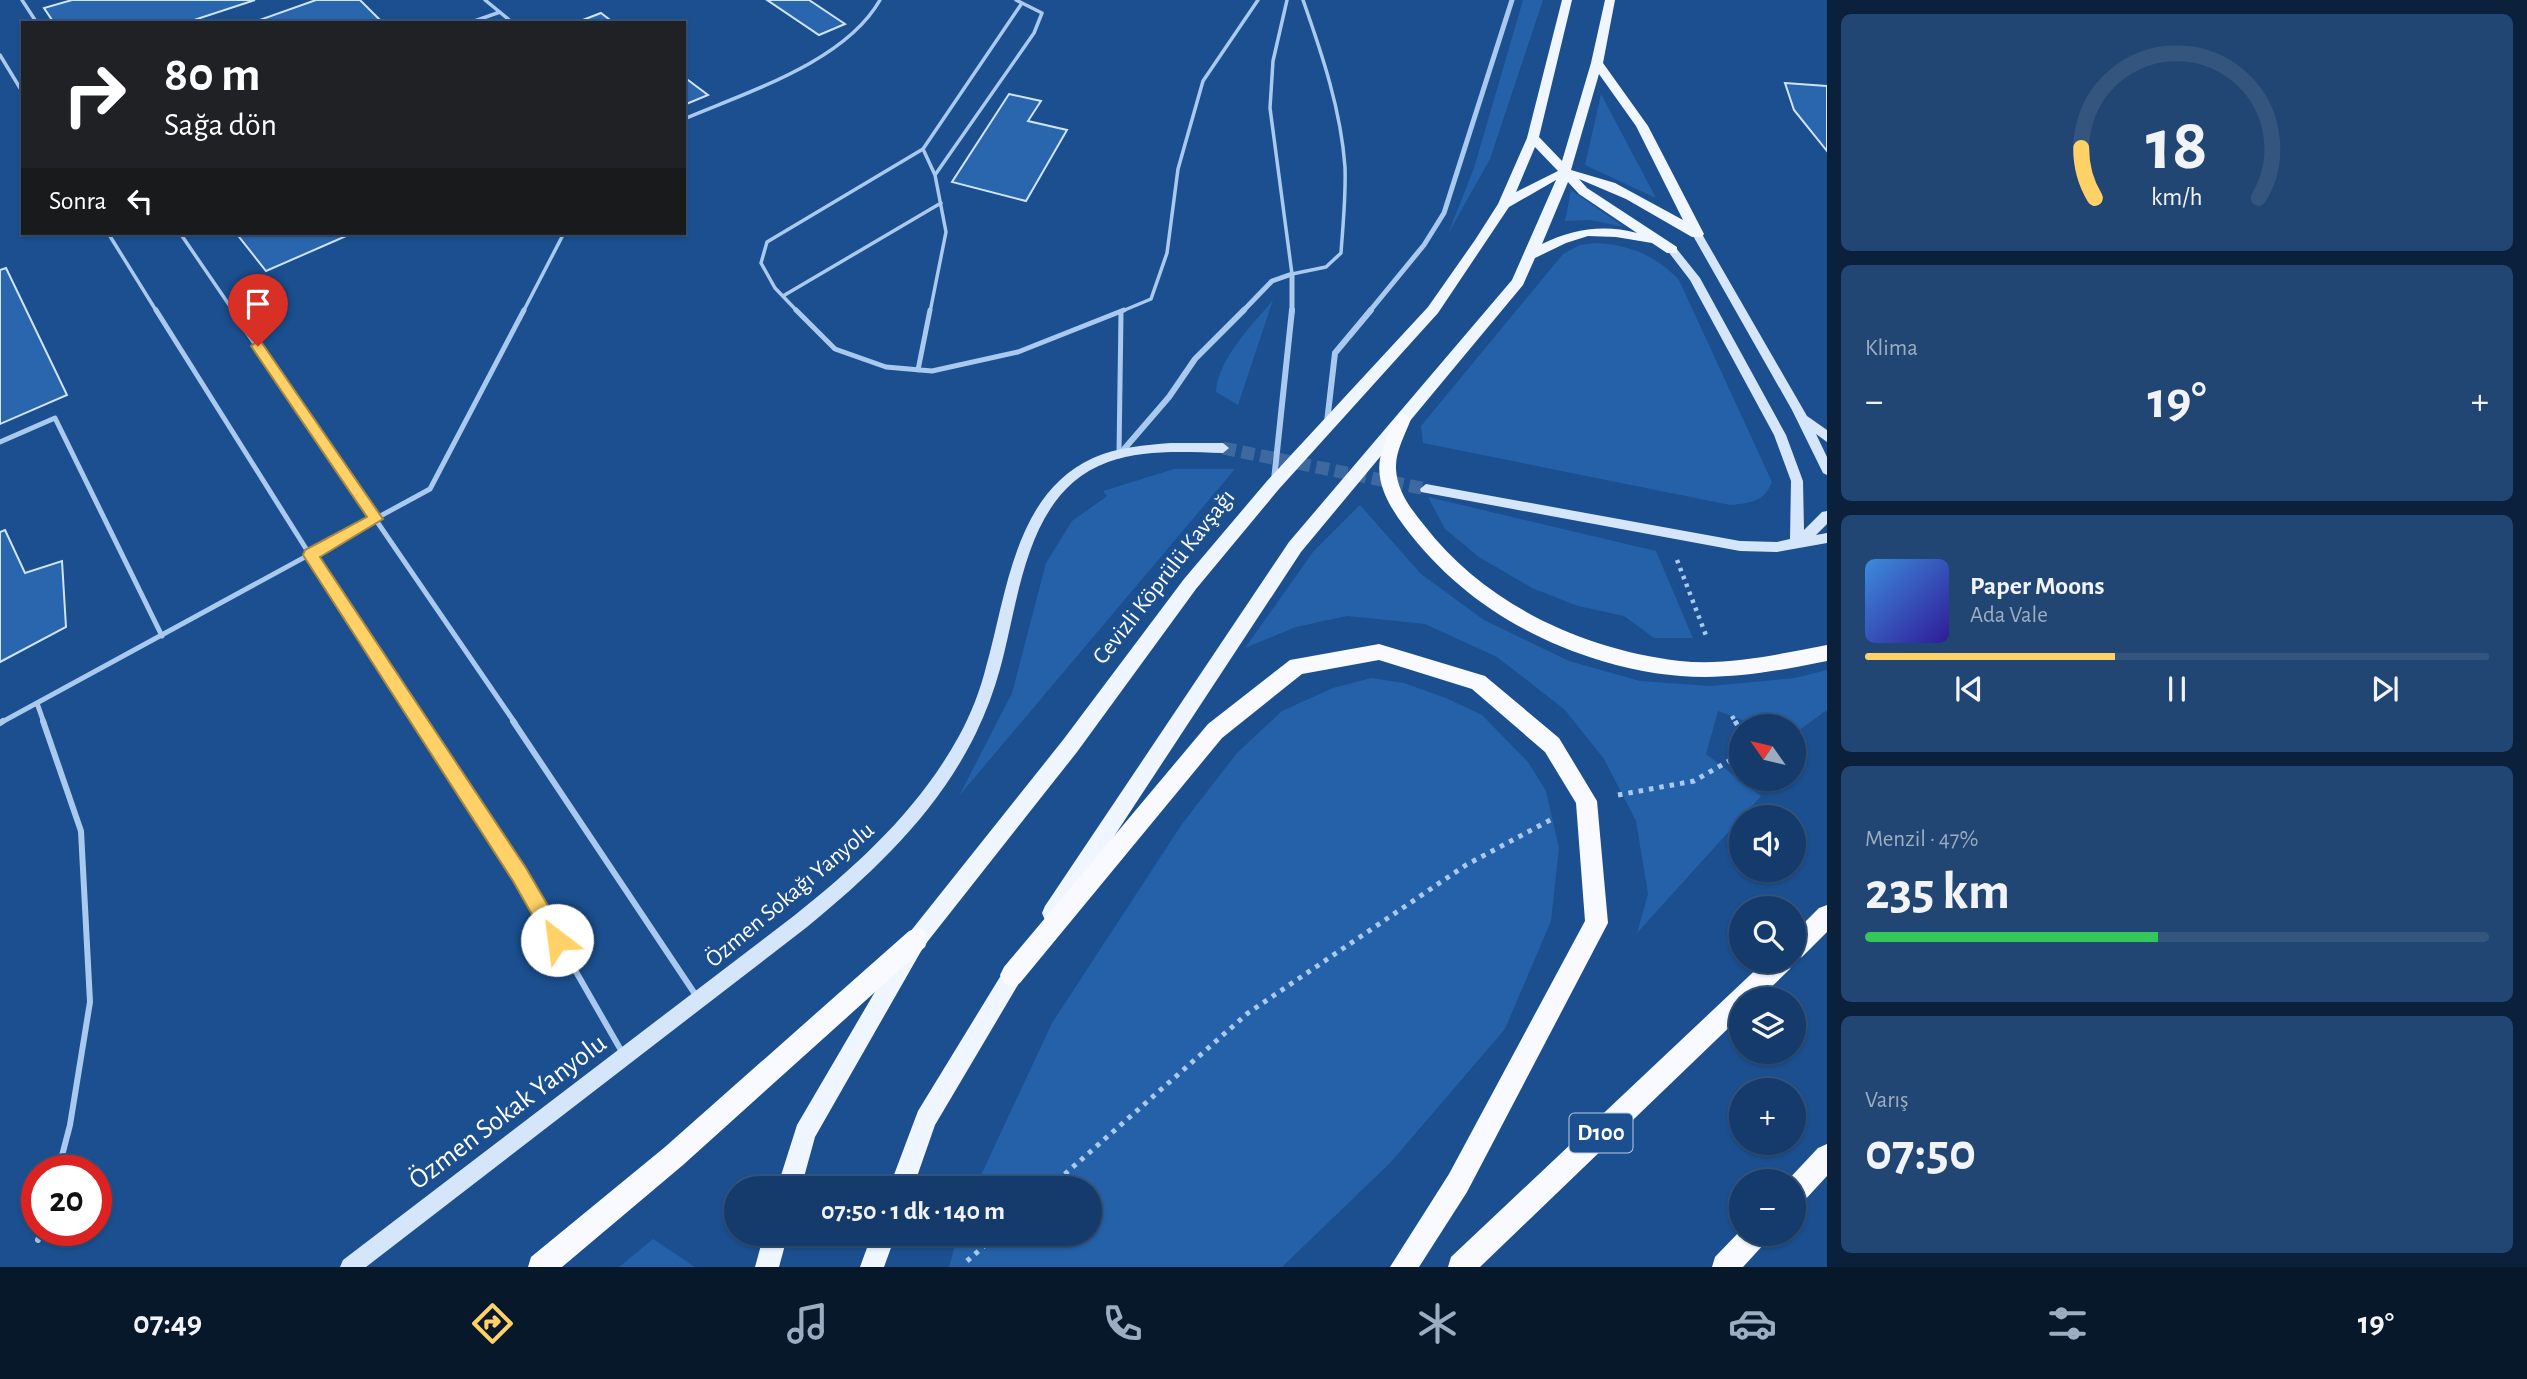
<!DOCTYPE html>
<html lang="tr">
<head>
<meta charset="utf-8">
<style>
	body { margin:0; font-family:"Alegreya Sans",sans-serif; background:#214673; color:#f1f3f6; height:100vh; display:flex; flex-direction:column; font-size:26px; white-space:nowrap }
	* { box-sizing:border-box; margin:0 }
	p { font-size:23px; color:#9dadc1 }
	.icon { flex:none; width:38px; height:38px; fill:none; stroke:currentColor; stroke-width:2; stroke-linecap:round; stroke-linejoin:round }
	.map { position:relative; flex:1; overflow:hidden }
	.panel { display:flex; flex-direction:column; gap:14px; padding:14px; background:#0b203b; width:700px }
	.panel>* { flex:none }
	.hud { position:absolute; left:21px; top:21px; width:665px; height:214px; border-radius:0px; box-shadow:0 2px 5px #0004,0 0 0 2px #33557e; background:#202124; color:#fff; overflow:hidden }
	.needle { width:46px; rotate:304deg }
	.controls { position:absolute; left:1729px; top:714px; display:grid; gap:14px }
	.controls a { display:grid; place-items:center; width:77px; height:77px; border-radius:50%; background:#143b6b; box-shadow:0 2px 5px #0004,0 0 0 2px #33557e; font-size:35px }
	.speed { position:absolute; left:21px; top:1155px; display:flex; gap:14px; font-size:35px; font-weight:700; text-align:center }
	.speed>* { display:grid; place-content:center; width:91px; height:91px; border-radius:50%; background:#143b6b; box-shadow:0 2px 5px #0004,0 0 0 2px #33557e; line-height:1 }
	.speed .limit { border:10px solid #d22; background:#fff; color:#111 }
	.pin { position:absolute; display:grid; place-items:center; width:60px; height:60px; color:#fff; margin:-72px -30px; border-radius:50% 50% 50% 0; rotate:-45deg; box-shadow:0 0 7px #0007 }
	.pin .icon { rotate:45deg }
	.me { position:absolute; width:77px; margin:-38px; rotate:330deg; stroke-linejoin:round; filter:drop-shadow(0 0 5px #0008) }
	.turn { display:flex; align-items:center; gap:24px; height:147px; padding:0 28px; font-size:32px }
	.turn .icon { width:91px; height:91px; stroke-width:2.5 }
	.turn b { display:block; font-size:49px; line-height:60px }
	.then { display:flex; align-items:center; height:66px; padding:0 28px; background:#0003; gap:14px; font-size:26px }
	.big { font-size:52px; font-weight:600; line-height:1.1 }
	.panel .tile { flex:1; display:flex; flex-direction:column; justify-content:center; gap:10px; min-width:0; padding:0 24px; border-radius:10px; background:#214673 }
	.panel .dial { align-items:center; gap:0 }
	.dial svg { height:182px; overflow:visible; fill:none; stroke:#33557e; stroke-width:7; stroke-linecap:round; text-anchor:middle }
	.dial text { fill:#f1f3f6; stroke:none }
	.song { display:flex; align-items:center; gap:21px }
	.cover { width:84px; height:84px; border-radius:10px; background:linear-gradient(135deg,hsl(210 70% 55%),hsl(250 70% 35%)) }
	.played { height:7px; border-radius:4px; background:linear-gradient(90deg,#ffd166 40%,#33557e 40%) }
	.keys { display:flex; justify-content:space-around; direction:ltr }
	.heat { display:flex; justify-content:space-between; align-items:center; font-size:38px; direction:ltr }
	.charge { height:10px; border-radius:5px; background:linear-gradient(90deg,#34c759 47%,#33557e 0) }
	.trip { position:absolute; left:724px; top:1176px; width:378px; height:70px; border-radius:35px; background:#143b6b; box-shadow:0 2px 5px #0004,0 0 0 2px #33557e; font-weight:600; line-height:70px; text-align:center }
	.dock { display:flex; height:112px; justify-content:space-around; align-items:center; background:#08182b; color:#9dadc1 }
	.dock .icon { width:49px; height:49px }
	.dock .current { color:#ffd166 }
	.dock b { font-size:32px; color:#f1f3f6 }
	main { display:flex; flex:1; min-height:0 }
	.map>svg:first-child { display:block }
</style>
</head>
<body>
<main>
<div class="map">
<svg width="1827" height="1267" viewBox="0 0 1827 1267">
	<rect width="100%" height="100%" fill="#1b4f8f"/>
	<path fill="#2461a8" d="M1523 0H1543L1490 159 1448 234 1474 168Z
		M1601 94 1656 198 1585 165Z
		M1571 190 1624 227 1590 220 1565 221Z
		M1595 243C1628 244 1657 256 1679 280L1772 482C1764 502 1751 503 1730 505L1423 443 1421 426 1563 254 1580 245Z
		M1273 300 1238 405 1216 392C1218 359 1251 326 1273 300Z
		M1174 469H1235L959 796 1012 693 1046 563 1072 521 1107 496 1103 491Z
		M1428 497 1656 551 1693 638H1654L1624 616 1578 606 1532 588 1479 557 1445 529Z
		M1360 505 1421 574 1484 620 1569 661 1640 681 1710 686 1795 678 1827 670V710L1794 734V726H1758L1718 711 1706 754 1761 796 1637 933 1648 894 1636 821 1604 759 1565 710 1497 657 1425 624 1347 616 1296 627 1245 648 1313 552Z
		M1371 678 1404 683 1446 698 1482 715 1528 762 1546 791 1559 848 1551 921 1505 1029 1391 1162 1282 1267H949L958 1234H1090V1188H975L1052 1023 1182 824 1237 753 1282 711 1333 688Z
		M653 1239 695 1267H619Z"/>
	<path fill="#2a66ad" stroke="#cfe3fa" stroke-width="2" d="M72 0H255L185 23H54L44 8Z
		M316 0H360L383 23H251Z
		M767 0H809L845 24 819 35Z
		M601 13 614 23H575Z
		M684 77 708 95 684 105Z
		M1785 83 1827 86V151L1794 110Z
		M1009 94 1041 101 1028 121 1067 130 1026 201 952 182Z
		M236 233H353L266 271Z
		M6 268 67 395 0 424V270Z
		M5 530 25 573 62 561 66 627 0 662V532Z"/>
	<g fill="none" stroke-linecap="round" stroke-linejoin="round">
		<path stroke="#3d69a0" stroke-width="13" stroke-dasharray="13 6" stroke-linecap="butt" d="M1223 448 1426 489"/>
		<path stroke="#a9c9ee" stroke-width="4.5" stroke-dasharray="3.5 5" stroke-linecap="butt" d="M1677 560 1707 638
			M1732 716 1736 723"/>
		<path stroke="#a9c9ee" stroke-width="5" stroke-dasharray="4.5 6" stroke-linecap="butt" d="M1735 721 1741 731
			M1618 795 1694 781 1741 754
			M1049 1188 1248 1013 1466 865 1554 818
			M967 1261 998 1234"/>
		<path stroke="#a9c9ee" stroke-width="3.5" d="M22 0 37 23
			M485 0 513 23
			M1287 0 1273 61 1270 108 1292 274 1326 267 1341 253C1343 224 1346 196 1345 167 1341 110 1322 54 1303 0
			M469 23 500 12
			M0 55 23 93
			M684 119C747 92 845 62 880 0
			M923 149 935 175
			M108 233 157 312
			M180 233 234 312
			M783 296 941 203
			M523 312 564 233
			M798 312 775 288 761 263 767 242 923 149 1022 3 1016 0
			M930 312 946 232 935 175 1034 33 1042 13 1022 3
			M1120 312 1151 299 1167 253 1178 169 1203 81 1258 0"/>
		<path stroke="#a9c9ee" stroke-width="5" d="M156 310 310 555 421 723
			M232 310 515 723
			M796 310 835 349 886 367 932 371 1018 352 1124 310
			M918 370 930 310
			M0 442 55 418 162 636
			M1119 454 1121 314
			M37 703 44 723
			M0 723 430 489 524 310"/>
		<path stroke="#a9c9ee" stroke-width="6" d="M43 721 81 831 90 1002 70 1125 58 1171
			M419 721 520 874 622 1052
			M513 721 697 997
			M0 723 3 721
			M38 1240 41 1230"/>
		<path stroke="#a9c9ee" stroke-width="5" d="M1242 312 1272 281 1292 274V312
			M1369 312 1424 245 1444 213 1512 0"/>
		<path stroke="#a9c9ee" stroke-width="6" d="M1327 422 1335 353 1371 310
			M1119 455 1169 397 1195 359 1244 310
			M1274 480 1292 310"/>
		<path fill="#d6e6fa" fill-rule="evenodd" d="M1697 231 1702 234 1807 416 1827 430V442L1816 434 1827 457V475L1823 473 1792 410 1692 234Z
			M1672 247 1676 248 1700 278 1786 435 1803 481 1804 530 1822 512 1827 511V524L1816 535 1827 533V543L1777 552 1740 551 1421 492 1420 489 1426 484 1740 541 1777 542 1790 539 1791 481 1774 435 1690 280 1667 250Z
			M1171 443H1223L1229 448 1223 453C1185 452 1144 449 1108 462 1025 492 1020 598 1000 669 994 691 986 712 976 733 937 813 874 872 807 927L366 1267H340L343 1260 795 915C859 864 919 809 959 736 971 714 980 691 986 667 1007 594 1014 494 1093 458 1118 447 1145 445 1171 443Z"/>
		<path fill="#f0f6ff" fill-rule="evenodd" d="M1562 0H1572L1539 137 1562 161 1591 63 1605 0H1615L1603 63 1648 126 1704 234 1702 237H1692L1626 199 1579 179 1587 188 1677 247V253H1667L1652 243 1616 237 1588 236 1566 243 1535 258 1523 285 1301 552 1059 920 1052 923 1045 920 1042 913 1045 906 1289 542 1512 280 1556 180 1509 207 1438 313 1279 489 1196 589 1077 752 924 946 815 1137 801 1188H777L797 1125 910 932 1063 740 1184 579 1267 481 1428 307 1475 240 1498 204 1527 138ZM1599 74 1636 126 1683 220 1615 183 1571 170ZM1535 147 1558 171 1516 192ZM1568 182 1579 194 1637 233C1603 224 1573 229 1542 244Z
			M1018 955 1025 959 1029 966 1025 973 935 1125 913 1188H889L918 1111 1011 959Z
			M764 1234H788L779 1267H755Z
			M872 1234H896L884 1267H860Z"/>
		<path fill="#f8faff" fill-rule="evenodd" d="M1403 413 1411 419C1405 435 1395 452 1396 469 1397 491 1411 509 1424 525 1485 604 1581 649 1680 661 1729 666 1779 654 1827 645V661C1743 678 1686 686 1602 661 1522 637 1454 593 1404 526 1387 503 1372 477 1383 448 1387 437 1392 416 1403 413Z
			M1379 644 1485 676 1559 738 1597 801 1608 923 1467 1192 1419 1267H1390L1449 1174 1585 921 1576 803 1545 752 1472 689 1379 660 1302 674 1222 738 1020 983 1012 987 1004 983 1000 975 1004 967 1208 724 1290 660Z
			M1827 905V932L1802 957 1794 960V933L1819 908Z
			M917 928 925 931 928 939 925 947 683 1165 562 1267H528L531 1257 665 1147 909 931Z
			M1765 961H1794L1790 969 1759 999H1741V1016L1480 1267H1448L1451 1257Z
			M1827 1144V1176L1803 1202 1794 1206V1181H1787L1818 1148Z
			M1741 1230V1234H1769L1765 1243 1743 1267H1712L1715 1257Z"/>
	</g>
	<path fill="#ffd166" stroke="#a68842" stroke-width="2" d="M258 341 262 343 383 519 320 557 526 868 564 933 567 940 564 946 557 949 550 946 513 881 303 555 305 550 367 517 253 349 251 346Z"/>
	<g text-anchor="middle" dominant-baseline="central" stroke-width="7" stroke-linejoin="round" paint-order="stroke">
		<rect fill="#1b4f8f" stroke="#bbcadd" stroke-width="2" x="1569.5" y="1113.5" width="63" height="39" rx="5"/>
		<g font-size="23" font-weight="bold" fill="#fff">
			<text x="1601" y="1133">D100</text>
		</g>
		<g font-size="24" fill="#fff" stroke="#1b4f8f">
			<text transform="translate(1164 577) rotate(-52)">Cevizli Köprülü Kavşağı</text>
			<text transform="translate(790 895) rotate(-40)">Özmen Sokağı Yanyolu</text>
		</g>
		<g font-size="28" fill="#fff" stroke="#1b4f8f">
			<text transform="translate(508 1112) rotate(-37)">Özmen Sokak Yanyolu</text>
		</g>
	</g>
</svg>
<div class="controls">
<a><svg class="needle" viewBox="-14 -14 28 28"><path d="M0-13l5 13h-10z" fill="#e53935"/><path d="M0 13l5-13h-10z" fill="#9dadc1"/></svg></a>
<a><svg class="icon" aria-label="sound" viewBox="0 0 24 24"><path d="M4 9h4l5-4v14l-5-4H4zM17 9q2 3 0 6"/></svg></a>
<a><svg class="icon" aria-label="search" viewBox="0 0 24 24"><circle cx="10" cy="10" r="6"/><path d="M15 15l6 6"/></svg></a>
<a><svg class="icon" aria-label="layers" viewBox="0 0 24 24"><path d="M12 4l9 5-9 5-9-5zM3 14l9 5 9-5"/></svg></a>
<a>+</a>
<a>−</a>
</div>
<div class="speed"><div class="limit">20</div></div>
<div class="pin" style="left:258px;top:346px;background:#d93025"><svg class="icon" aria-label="arrive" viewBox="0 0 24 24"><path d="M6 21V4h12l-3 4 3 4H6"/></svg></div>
<svg class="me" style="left:557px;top:940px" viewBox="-20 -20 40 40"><circle r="19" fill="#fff"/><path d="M0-13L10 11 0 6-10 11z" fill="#ffd166"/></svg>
<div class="trip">07:50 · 1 dk · 140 m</div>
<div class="hud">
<div class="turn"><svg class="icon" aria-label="right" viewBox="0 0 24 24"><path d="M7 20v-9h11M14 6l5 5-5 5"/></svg><div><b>80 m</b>Sağa dön</div></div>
<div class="then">Sonra<svg class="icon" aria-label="left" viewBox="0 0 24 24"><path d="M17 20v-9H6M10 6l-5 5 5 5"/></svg></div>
</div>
</div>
<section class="panel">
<div class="tile dial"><svg viewBox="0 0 100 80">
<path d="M14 69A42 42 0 1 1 86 69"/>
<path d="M14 69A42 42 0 0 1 8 47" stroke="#ffd166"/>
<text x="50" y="56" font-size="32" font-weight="700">18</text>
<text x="50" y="72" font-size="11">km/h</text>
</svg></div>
<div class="tile"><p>Klima</p>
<div class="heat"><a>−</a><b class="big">19°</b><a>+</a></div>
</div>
<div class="tile">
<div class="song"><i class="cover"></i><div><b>Paper Moons</b><p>Ada Vale</p></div></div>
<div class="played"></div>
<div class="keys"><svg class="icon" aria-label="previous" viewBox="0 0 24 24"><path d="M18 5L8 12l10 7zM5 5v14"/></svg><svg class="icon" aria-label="pause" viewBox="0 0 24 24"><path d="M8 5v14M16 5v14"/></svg><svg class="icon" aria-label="next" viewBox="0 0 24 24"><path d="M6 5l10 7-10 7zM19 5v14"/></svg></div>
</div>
<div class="tile"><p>Menzil · 47%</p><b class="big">235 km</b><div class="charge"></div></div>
<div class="tile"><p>Varış</p><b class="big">07:50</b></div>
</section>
</main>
<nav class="dock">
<b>07:49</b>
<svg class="icon current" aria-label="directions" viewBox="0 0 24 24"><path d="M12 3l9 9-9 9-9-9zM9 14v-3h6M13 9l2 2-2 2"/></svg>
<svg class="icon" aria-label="music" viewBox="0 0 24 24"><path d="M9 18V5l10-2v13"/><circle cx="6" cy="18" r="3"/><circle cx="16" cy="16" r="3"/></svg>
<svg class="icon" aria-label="phone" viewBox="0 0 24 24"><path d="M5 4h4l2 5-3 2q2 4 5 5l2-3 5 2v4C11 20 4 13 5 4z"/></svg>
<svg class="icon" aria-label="climate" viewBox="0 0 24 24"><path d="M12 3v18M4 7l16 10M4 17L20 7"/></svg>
<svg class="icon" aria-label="car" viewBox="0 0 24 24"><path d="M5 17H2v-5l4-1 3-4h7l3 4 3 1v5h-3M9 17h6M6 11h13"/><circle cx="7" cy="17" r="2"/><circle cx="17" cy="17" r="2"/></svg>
<svg class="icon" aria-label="filters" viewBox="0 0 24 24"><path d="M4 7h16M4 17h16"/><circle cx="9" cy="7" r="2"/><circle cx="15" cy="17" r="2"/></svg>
<b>19°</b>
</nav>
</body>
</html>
